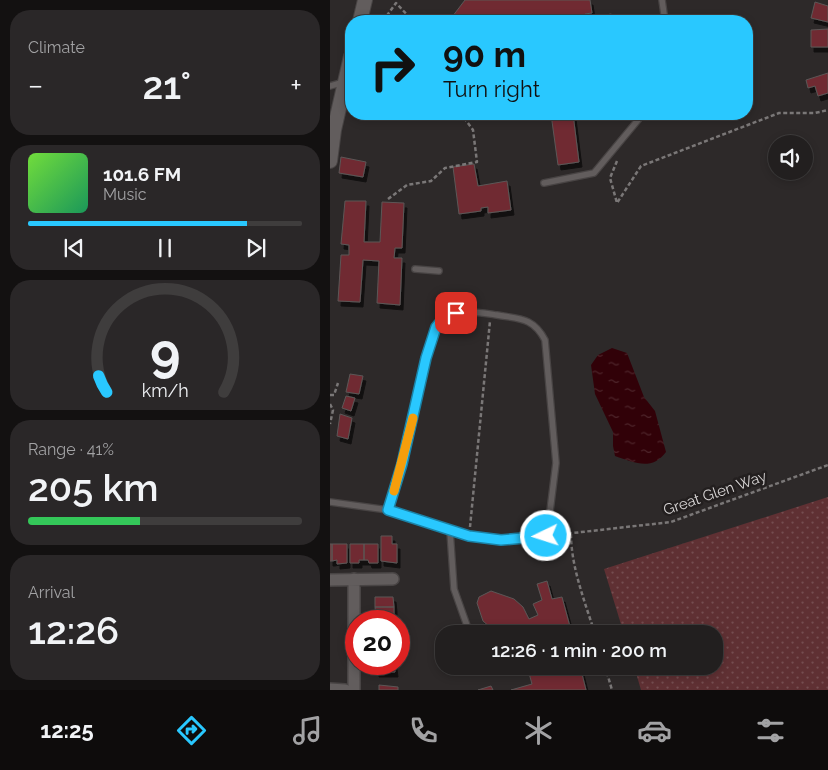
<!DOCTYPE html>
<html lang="en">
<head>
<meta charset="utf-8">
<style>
	body { margin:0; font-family:Raleway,sans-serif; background:#2a2728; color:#f1f3f6; height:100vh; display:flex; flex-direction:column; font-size:19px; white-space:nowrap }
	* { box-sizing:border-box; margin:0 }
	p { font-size:16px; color:#a2a2a4 }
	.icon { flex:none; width:28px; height:28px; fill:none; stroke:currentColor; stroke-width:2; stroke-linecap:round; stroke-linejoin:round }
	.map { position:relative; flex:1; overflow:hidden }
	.details { display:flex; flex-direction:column; gap:10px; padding:10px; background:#131111; width:330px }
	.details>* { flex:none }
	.hud { position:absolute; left:15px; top:15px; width:408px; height:105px; border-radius:20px; box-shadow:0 2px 8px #0003,0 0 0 1px #3f3d3d; background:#29c8ff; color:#111; overflow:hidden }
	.controls { position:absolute; left:438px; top:135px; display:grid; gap:10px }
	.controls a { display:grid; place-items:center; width:45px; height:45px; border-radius:50%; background:#221f1f; box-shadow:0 2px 8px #0003,0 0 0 1px #3f3d3d; font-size:25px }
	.speed { position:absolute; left:15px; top:610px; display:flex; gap:10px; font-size:25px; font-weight:700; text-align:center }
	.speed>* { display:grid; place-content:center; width:65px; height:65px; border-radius:50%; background:#221f1f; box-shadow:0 2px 8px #0003,0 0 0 1px #3f3d3d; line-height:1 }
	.speed .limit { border:8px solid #d22; background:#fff; color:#111 }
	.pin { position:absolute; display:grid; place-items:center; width:42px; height:42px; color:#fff; margin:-21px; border-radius:10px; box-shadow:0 2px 8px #0006 }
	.me { position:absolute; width:55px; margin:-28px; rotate:266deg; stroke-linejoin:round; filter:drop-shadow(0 0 4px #0008) }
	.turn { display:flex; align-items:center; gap:18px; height:105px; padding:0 15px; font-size:22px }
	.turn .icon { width:65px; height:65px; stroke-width:2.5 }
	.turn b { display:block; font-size:35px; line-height:42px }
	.big { font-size:38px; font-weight:600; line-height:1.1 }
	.details .card { flex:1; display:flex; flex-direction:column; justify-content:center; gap:8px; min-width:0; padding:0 18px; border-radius:20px; background:#2a2728 }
	.details .dial { align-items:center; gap:0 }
	.dial svg { height:130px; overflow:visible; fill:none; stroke:#3f3d3d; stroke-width:7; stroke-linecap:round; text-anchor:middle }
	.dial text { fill:#f1f3f6; stroke:none }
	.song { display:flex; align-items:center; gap:15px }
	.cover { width:60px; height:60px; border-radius:8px; background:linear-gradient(135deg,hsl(100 70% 55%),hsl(150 70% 35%)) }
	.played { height:5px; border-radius:2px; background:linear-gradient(90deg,#29c8ff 80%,#3f3d3d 80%) }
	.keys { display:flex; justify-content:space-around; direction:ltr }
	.heat { display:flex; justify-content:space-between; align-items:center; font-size:28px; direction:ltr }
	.charge { height:8px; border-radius:4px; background:linear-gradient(90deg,#34c759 41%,#3f3d3d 0) }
	.trip { position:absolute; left:105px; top:625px; width:288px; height:50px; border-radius:20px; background:#221f1f; box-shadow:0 2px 8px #0003,0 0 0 1px #3f3d3d; font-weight:600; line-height:50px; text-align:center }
	.tab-bar { display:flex; height:80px; justify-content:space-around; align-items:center; background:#0e0c0c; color:#a2a2a4 }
	.tab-bar .icon { width:35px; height:35px }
	.tab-bar .active { color:#29c8ff }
	.tab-bar b { font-size:22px; color:#f1f3f6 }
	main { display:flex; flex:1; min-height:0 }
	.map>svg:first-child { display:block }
</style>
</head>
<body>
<main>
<section class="details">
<div class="card"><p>Climate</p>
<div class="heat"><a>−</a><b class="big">21°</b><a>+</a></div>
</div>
<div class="card">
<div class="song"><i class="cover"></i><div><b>101.6 FM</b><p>Music</p></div></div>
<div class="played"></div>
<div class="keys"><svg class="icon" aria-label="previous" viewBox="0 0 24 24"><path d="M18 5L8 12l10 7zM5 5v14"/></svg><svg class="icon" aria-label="pause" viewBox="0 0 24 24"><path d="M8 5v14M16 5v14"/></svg><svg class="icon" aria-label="next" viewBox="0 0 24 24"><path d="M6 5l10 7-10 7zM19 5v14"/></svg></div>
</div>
<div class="card dial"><svg viewBox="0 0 100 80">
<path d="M14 69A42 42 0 1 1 86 69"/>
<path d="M14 69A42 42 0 0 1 9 59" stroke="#29c8ff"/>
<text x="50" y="56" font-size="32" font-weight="700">9</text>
<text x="50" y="72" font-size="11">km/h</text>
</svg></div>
<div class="card"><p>Range · 41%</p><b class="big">205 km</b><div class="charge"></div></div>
<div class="card"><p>Arrival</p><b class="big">12:26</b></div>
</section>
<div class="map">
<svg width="498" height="690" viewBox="0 0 498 690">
	<defs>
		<pattern id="grass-dots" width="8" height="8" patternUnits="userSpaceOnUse" patternTransform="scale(1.25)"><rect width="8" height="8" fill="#5f3033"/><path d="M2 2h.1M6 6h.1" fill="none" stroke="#754d50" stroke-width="1.8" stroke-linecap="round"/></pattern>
		<pattern id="water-ripples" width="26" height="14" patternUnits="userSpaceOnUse" patternTransform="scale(1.25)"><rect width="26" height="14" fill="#310108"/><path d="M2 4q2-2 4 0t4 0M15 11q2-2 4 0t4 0" fill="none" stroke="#4e252b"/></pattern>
		<filter id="shadow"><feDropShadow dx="3" dy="5" stdDeviation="0" flood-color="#0009"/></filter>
	</defs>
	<rect width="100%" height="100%" fill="#2d2929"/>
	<path fill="url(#grass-dots)" d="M498 497V690H311L304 666H384V634H294L274 569Z"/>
	<path fill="url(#water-ripples)" d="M282 348 297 353 314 397 325 411 336 452C322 471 305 463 285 456L283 446V432L265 394 261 365 268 355Z"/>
	<path fill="#702b31" stroke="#5c5757" filter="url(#shadow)" d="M135 0H260L262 13 255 14 250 21H119Z
		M485 2 498 6V22L481 18Z
		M281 14 291 21H272L276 15Z
		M498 29V47H481V30Z
		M498 73V93L488 96 485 86 478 88 476 80Z
		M221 114H243L249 162 228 165Z
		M11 157 36 162 33 177 9 173Z
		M144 164 148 186 177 181 181 210 158 213V207L151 208V211L129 214 123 167Z
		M15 201H36L34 242H50L52 202 74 203 72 248H65L64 258H72L70 305 47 303 49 261 33 260 30 302 8 301 11 255H19V245L11 244Z
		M20 374 33 376 29 394 16 392Z
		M16 396 25 398 21 411 12 408Z
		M10 414 22 418 18 439 7 436Z
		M51 536H62V544H67V563L51 561Z
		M0 544H2V561H0Z
		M2 544H17V563L7 564V560L2 561Z
		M20 544H34V560H29V563H20Z
		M34 544H48V563H39L38 560H34Z
		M217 581 222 599 232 597 242 634H168L153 621 147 603 149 597 161 591 184 599 193 607 199 619 208 615 203 604 212 600 207 584Z
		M45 597H63L64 607H45Z
		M45 607H64V617H46Z
		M46 617H64V621H46Z
		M46 664H64L65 672H46Z
		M197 666H250L256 690H181L202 684Z
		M49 685 68 687V690H49Z
		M161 686 163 690H148Z"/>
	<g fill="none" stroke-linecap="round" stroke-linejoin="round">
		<g stroke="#484444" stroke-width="8">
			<path id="service" d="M332 0 335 21
				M0 86 14 82
				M214 183 264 173 313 114
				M85 269 109 271
				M0 502 58 510 139 536 171 540 217 535 226 463 215 340C203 317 189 319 167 315 153 313 123 307 111 319 94 336 80 434 73 462 69 478 63 494 58 510
				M120 531 124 589 140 634"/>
		</g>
		<g stroke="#484444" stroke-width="14">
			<path id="minor" d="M0 580 63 579
				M0 689 15 690
				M24 690V579"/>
		</g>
		<g stroke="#484444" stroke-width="16">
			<path id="tertiary" d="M30 21 35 0
				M0 161 4 130 21 56"/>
		</g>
		<path stroke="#7a7777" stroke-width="2.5" stroke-dasharray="4 2.5" stroke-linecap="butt" d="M53 21 66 3 83 21
			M287 161 280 178 287 203 311 166 449 113H485L498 110
			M58 199 77 185 101 181 115 168 147 162 143 130 135 119 134 114
			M0 395H4L8 383
			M0 404 3 410 0 424
			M140 527 160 321
			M241 534C241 567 255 602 265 634
			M225 535 341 522 498 465
			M275 666 282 690"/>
		<use href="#service" stroke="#625d5d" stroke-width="5.5"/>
		<use href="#minor" stroke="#625d5d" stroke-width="11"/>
		<use href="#tertiary" stroke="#625d5d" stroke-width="14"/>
	</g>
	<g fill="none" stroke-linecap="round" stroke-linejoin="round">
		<g stroke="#1b82a6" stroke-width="12">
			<path id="route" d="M126 313 116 315 106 327 96 358 72 464 58 510 139 536 171 540 216 536"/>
		</g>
		<use href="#route" stroke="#29c8ff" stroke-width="9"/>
		<path stroke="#f59e0b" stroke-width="9" d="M64 491 83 418"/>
	</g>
	<g text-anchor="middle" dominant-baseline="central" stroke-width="5" stroke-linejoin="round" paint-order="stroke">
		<g font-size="15" fill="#d9d6d6" stroke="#231f1f">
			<text transform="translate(385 493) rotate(-19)">Great Glen Way</text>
		</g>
	</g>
</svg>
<div class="controls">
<a><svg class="icon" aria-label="sound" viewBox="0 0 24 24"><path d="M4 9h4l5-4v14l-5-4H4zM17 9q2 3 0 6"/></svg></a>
</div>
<div class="speed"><div class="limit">20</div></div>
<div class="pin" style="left:126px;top:313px;background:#d93025"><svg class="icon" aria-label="arrive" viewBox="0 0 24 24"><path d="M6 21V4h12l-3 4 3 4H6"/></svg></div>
<svg class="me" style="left:216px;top:536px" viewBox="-20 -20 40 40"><circle r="17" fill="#29c8ff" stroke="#fff" stroke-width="3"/><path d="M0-11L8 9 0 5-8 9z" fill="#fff"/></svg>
<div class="trip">12:26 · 1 min · 200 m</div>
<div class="hud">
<div class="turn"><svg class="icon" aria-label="right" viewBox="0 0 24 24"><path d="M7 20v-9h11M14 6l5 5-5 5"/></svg><div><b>90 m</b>Turn right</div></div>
</div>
</div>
</main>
<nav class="tab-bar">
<b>12:25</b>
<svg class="icon active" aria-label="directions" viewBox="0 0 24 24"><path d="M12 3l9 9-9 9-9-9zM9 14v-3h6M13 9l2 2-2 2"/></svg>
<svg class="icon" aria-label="music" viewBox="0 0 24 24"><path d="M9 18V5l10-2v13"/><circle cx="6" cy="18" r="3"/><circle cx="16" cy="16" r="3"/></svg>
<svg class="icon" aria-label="phone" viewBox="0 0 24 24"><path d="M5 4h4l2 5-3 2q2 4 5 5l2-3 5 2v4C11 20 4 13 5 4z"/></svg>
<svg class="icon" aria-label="climate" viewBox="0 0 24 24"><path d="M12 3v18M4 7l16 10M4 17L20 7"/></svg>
<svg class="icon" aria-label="car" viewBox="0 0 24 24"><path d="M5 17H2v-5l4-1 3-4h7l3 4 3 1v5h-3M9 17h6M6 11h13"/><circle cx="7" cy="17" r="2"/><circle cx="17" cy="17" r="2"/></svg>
<svg class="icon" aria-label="filters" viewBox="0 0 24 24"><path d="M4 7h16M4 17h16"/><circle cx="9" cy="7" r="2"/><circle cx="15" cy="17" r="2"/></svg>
</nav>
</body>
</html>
